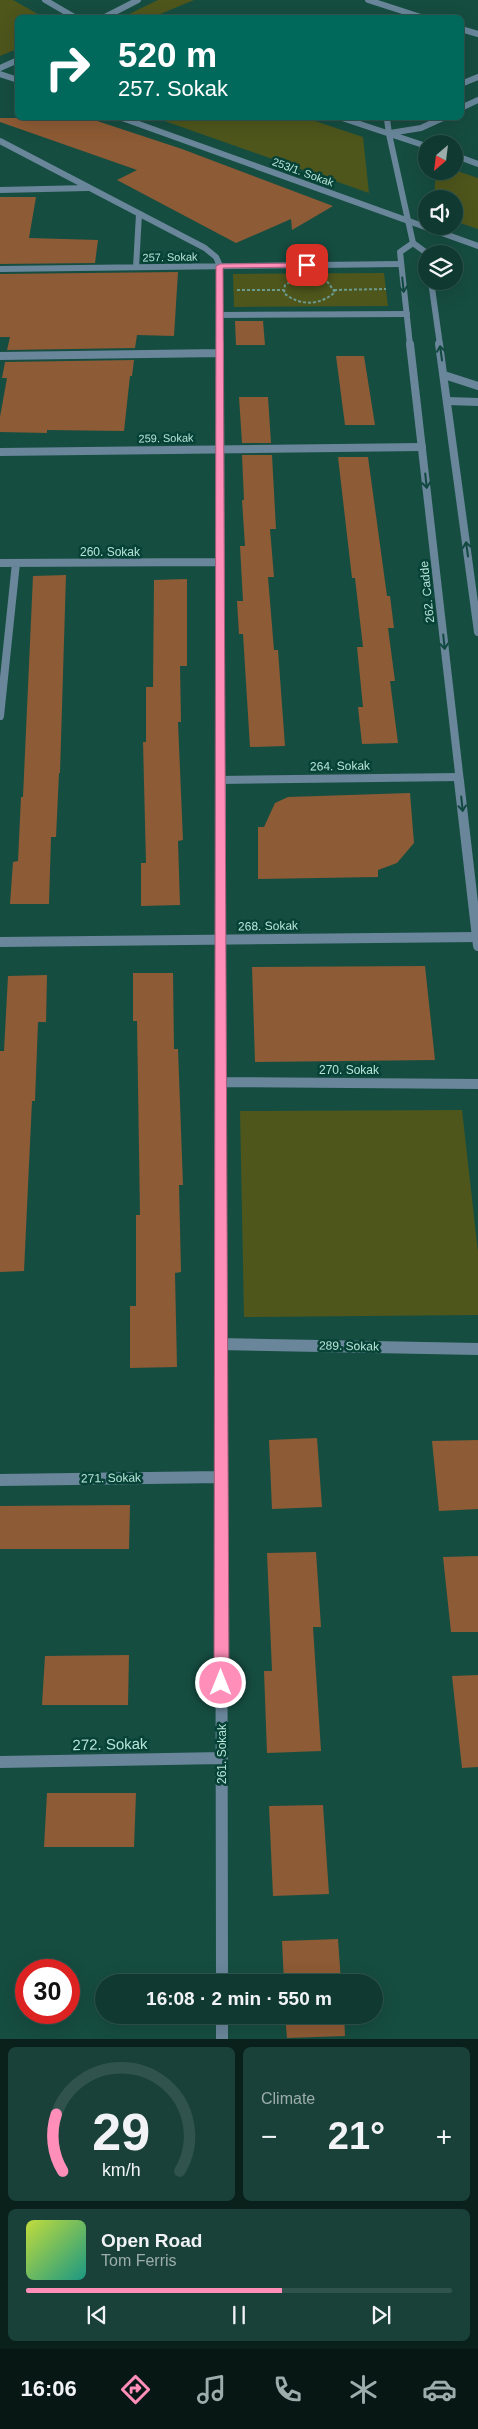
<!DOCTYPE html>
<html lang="en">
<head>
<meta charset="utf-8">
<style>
	body { margin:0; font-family:Arial,sans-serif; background:#194139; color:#f1f3f6; height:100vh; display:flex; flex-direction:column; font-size:19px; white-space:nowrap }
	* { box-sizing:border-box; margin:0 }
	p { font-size:16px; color:#9cadab }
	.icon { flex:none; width:28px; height:28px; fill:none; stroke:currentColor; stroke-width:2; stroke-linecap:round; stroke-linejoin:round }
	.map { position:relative; height:2039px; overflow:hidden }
	.sheet { display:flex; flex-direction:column; gap:8px; padding:8px; background:#09201b; flex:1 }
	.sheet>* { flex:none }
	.guide { position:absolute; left:15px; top:15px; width:449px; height:105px; border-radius:8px; box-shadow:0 5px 20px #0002,0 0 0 1px #30544d; background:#00695c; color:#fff; overflow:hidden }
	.needle { width:32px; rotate:208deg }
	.tools { position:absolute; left:418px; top:135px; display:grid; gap:10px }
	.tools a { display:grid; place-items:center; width:45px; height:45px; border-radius:50%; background:#103a31; box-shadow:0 5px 20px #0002,0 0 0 1px #30544d; font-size:25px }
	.speed { position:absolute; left:15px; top:1959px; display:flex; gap:10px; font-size:25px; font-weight:700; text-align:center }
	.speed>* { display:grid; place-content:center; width:65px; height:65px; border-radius:50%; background:#103a31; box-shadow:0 5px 20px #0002,0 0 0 1px #30544d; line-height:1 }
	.speed .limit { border:8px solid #d22; background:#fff; color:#111 }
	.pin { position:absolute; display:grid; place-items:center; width:42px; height:42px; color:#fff; margin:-21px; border-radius:10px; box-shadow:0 2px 8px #0006 }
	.me { position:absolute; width:55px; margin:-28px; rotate:0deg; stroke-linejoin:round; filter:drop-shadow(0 0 4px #0008) }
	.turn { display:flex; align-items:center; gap:18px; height:105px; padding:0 20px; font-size:22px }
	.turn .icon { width:65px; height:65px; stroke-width:2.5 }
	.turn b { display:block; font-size:35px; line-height:42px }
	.big { font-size:38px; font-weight:800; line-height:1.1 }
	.sheet .tile { flex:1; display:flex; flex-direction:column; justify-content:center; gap:8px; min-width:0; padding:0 18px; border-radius:8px; background:#194139 }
	.sheet .dial { align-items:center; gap:0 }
	.dial svg { height:130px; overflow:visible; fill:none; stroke:#30544d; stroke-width:7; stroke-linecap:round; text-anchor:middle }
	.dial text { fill:#f1f3f6; stroke:none }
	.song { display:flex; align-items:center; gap:15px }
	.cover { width:60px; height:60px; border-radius:8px; background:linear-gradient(135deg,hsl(70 70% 55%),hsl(170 70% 35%)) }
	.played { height:5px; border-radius:2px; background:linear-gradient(90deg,#ff8eb9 60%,#30544d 60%) }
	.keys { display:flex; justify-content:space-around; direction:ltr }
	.heat { display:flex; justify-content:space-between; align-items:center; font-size:28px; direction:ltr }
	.sheet .tiles { flex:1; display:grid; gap:8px; grid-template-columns:1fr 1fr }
	.tile:last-child { grid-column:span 2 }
	.trip { position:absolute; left:95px; top:1974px; width:288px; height:50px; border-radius:25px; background:#103a31; box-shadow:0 5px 20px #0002,0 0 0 1px #30544d; font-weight:800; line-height:50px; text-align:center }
	.dock { display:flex; height:80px; justify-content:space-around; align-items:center; background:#061714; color:#9cadab }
	.dock .icon { width:35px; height:35px }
	.dock .on { color:#ff8eb9 }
	.dock b { font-size:22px; color:#f1f3f6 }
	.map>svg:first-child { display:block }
</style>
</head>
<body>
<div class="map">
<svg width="478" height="2039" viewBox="0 0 478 2039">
	<rect width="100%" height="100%" fill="#164d41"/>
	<path fill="#4e561c" d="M0 0H13L43 17 18 18 17 49 0 56Z
		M158 0H194L153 17H123Z
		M156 118H306L363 137 369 193Z
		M454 170 478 178V229L454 221V199H434L436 171Z
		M384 273 388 306 234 307 233 274Z
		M462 1110 478 1252V1315L244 1317 240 1111Z"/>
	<path fill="#8d5b35" d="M0 118H88L182 149 333 206 292 230 291 219 236 243 117 180 137 170 0 122Z
		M0 197H36L29 238 98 240 95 263 0 264Z
		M178 272 174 336 137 335 135 348 7 350 10 337H0V274Z
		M235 321H263L265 345H236Z
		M336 356H364L375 425H345Z
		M134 360 132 376H130L124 431 47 430V433L0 432V417L7 378H2L5 362Z
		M239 397H268L271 443H242Z
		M242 455H272L276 529H270L274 577H268L274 650H278L285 746 250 747 243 634H239L237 601H243L240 546H245L242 500H244Z
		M338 457H368L387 596H390L394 628H388L395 681H390L398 743 362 744 358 707H363L357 647H363L355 578H352Z
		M66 575 60 773H59L56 837H51L49 904H10L13 862 18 861 21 797H23L33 576Z
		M187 579V666H180L181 722H178L183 840 178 841 180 905 141 906V863H146L143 742H146V687H153L154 580Z
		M410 793 414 843 397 863 378 870V877L258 879V827H264L275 803 288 797Z
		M425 966 435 1060 255 1062 252 967Z
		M133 973H173L174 1049H178L183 1185H179L181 1272 175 1273 177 1367 130 1368V1306H136V1215H140L137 1021H133Z
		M47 975 46 1022H38L35 1101H32L24 1271 0 1272V1051H4L8 976Z
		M317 1438 322 1507 272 1509 269 1440Z
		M478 1440V1509L439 1511 432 1441Z
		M130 1505 129 1549H0V1506Z
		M316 1552 321 1627H313L321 1751 267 1753 264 1671H272L267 1553Z
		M478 1556V1632H451L443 1557Z
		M129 1655 128 1705H42L45 1656Z
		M478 1675V1767L462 1768 452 1676Z
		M47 1793H136L134 1847H44Z
		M323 1805 329 1894 273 1896 269 1806Z
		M338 1939 341 1982H284L282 1941Z
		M285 2015H344L345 2036 287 2038Z"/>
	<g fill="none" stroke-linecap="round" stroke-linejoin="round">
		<path stroke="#6a9b8f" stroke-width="2" stroke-dasharray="3 2" stroke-linecap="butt" d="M308 277 326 280 335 292C320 306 299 306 284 293L285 285 295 279Z
			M237 290H284
			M334 290 386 289"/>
		<path stroke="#69869a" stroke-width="6" d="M368 0 424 18
			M461 29 478 34
			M0 74 18 80
			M122 118 478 246
			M0 141 205 248 216 257 220 266V345
			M0 190 88 188
			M136 267 139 214
			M0 269 401 264
			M220 315 407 314"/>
		<path stroke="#69869a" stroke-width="8" d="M220 344 221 782
			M0 356 220 353
			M444 375 478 386
			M447 401 478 402
			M0 452 422 447
			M0 563 220 562
			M0 716 16 563
			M220 780 459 777"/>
		<path stroke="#69869a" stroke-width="10" d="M221 781V1336
			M0 942 477 937
			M221 1082 478 1084"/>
		<path stroke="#69869a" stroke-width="12" d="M221 1335 222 1982
			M221 1344 478 1349
			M0 1480 221 1477
			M0 1762 222 1758
			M222 2015V2039"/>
		<path stroke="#69869a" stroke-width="6" d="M45 0 76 18
			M103 18 138 0
			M0 68 18 60
			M461 84 478 77
			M461 108 478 100
			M342 118 426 146
			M390 118 387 119 389 134 413 243 428 254
			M390 133 421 128 443 118
			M454 155 478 164
			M431 281 440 345
			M410 345 400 252 413 243"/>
		<path stroke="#69869a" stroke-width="8" d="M410 344 460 782
			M439 344 478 632"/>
		<path stroke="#69869a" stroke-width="10" d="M459 781 478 946"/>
	</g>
	<defs><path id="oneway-shaft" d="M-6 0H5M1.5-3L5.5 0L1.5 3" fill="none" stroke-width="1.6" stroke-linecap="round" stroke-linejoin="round" transform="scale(1.25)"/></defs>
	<g stroke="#114941">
		<use href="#oneway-shaft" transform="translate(403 285) rotate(84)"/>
		<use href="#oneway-shaft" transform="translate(441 353) rotate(-98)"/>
		<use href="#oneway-shaft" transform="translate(426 481) rotate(84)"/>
		<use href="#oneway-shaft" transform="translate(467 549) rotate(-98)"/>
		<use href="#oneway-shaft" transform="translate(444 642) rotate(84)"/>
		<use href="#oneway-shaft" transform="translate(462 804) rotate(84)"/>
	</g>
	<path fill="#ff8eb9" stroke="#a65c78" d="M307 263 310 264V267L223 268 229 1683 227 1688 221 1690 216 1688 214 1683 216 266 220 264Z"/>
	<g text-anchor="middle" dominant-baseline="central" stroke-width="5" stroke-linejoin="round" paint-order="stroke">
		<g font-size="11" fill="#b7e4d8" stroke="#074237">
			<text transform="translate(303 172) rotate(20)">253/1. Sokak</text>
			<text transform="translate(170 257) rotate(-1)">257. Sokak</text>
			<text transform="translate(166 438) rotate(-1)">259. Sokak</text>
		</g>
		<g font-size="12" fill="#b7e4d8" stroke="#074237">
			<text x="110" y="552">260. Sokak</text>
			<text transform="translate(427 592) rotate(-96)">262. Cadde</text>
			<text transform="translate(340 766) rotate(-1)">264. Sokak</text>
			<text transform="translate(268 926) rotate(-1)">268. Sokak</text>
			<text x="349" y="1070">270. Sokak</text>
			<text transform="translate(349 1346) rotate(1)">289. Sokak</text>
			<text transform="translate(111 1478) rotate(-1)">271. Sokak</text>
			<text transform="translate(222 1754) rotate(-90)">261. Sokak</text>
		</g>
		<g font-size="15" fill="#b7e4d8" stroke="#074237">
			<text transform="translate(110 1744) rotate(-1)">272. Sokak</text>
		</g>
	</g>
</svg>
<div class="tools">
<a><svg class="needle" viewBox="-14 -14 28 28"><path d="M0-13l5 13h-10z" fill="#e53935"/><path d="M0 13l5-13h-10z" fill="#9cadab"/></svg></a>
<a><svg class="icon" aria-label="sound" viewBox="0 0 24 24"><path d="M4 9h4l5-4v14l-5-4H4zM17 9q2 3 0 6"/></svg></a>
<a><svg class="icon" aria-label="layers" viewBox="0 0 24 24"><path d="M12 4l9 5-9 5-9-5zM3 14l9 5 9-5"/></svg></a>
</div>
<div class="speed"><div class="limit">30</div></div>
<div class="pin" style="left:307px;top:265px;background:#d93025"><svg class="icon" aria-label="arrive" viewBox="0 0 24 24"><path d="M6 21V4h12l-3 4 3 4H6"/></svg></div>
<svg class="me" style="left:221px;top:1683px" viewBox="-20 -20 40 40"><circle r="17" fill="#ff8eb9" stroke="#fff" stroke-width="3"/><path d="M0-11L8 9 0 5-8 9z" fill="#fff"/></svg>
<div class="trip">16:08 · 2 min · 550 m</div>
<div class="guide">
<div class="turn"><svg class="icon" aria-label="right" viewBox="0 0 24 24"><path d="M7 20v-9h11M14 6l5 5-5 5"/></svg><div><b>520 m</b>257. Sokak</div></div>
</div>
</div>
<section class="sheet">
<div class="tiles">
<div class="tile dial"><svg viewBox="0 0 100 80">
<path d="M14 69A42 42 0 1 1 86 69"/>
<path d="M14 69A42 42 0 0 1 10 34" stroke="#ff8eb9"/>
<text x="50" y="56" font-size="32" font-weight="700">29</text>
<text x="50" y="72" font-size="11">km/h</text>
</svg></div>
<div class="tile"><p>Climate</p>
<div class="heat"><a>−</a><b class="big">21°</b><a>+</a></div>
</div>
<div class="tile">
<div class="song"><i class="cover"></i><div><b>Open Road</b><p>Tom Ferris</p></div></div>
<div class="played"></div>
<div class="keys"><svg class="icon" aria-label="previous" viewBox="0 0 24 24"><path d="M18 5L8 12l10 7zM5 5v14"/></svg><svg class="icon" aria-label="pause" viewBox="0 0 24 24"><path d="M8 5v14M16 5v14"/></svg><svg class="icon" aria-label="next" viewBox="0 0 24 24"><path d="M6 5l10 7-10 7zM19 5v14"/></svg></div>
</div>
</div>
</section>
<nav class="dock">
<b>16:06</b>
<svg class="icon on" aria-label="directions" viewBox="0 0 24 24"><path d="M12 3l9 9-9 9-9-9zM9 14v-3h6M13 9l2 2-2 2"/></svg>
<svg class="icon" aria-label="music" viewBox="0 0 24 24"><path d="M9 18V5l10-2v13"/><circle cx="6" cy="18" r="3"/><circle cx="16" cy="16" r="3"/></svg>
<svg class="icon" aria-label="phone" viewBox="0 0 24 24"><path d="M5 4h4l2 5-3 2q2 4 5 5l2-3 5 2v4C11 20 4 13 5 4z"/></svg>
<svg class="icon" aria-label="climate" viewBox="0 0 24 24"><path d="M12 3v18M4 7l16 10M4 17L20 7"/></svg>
<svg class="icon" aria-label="car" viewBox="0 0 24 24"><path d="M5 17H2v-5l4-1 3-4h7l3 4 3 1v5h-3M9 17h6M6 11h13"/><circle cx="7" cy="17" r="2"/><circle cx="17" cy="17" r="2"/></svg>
</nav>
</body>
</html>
